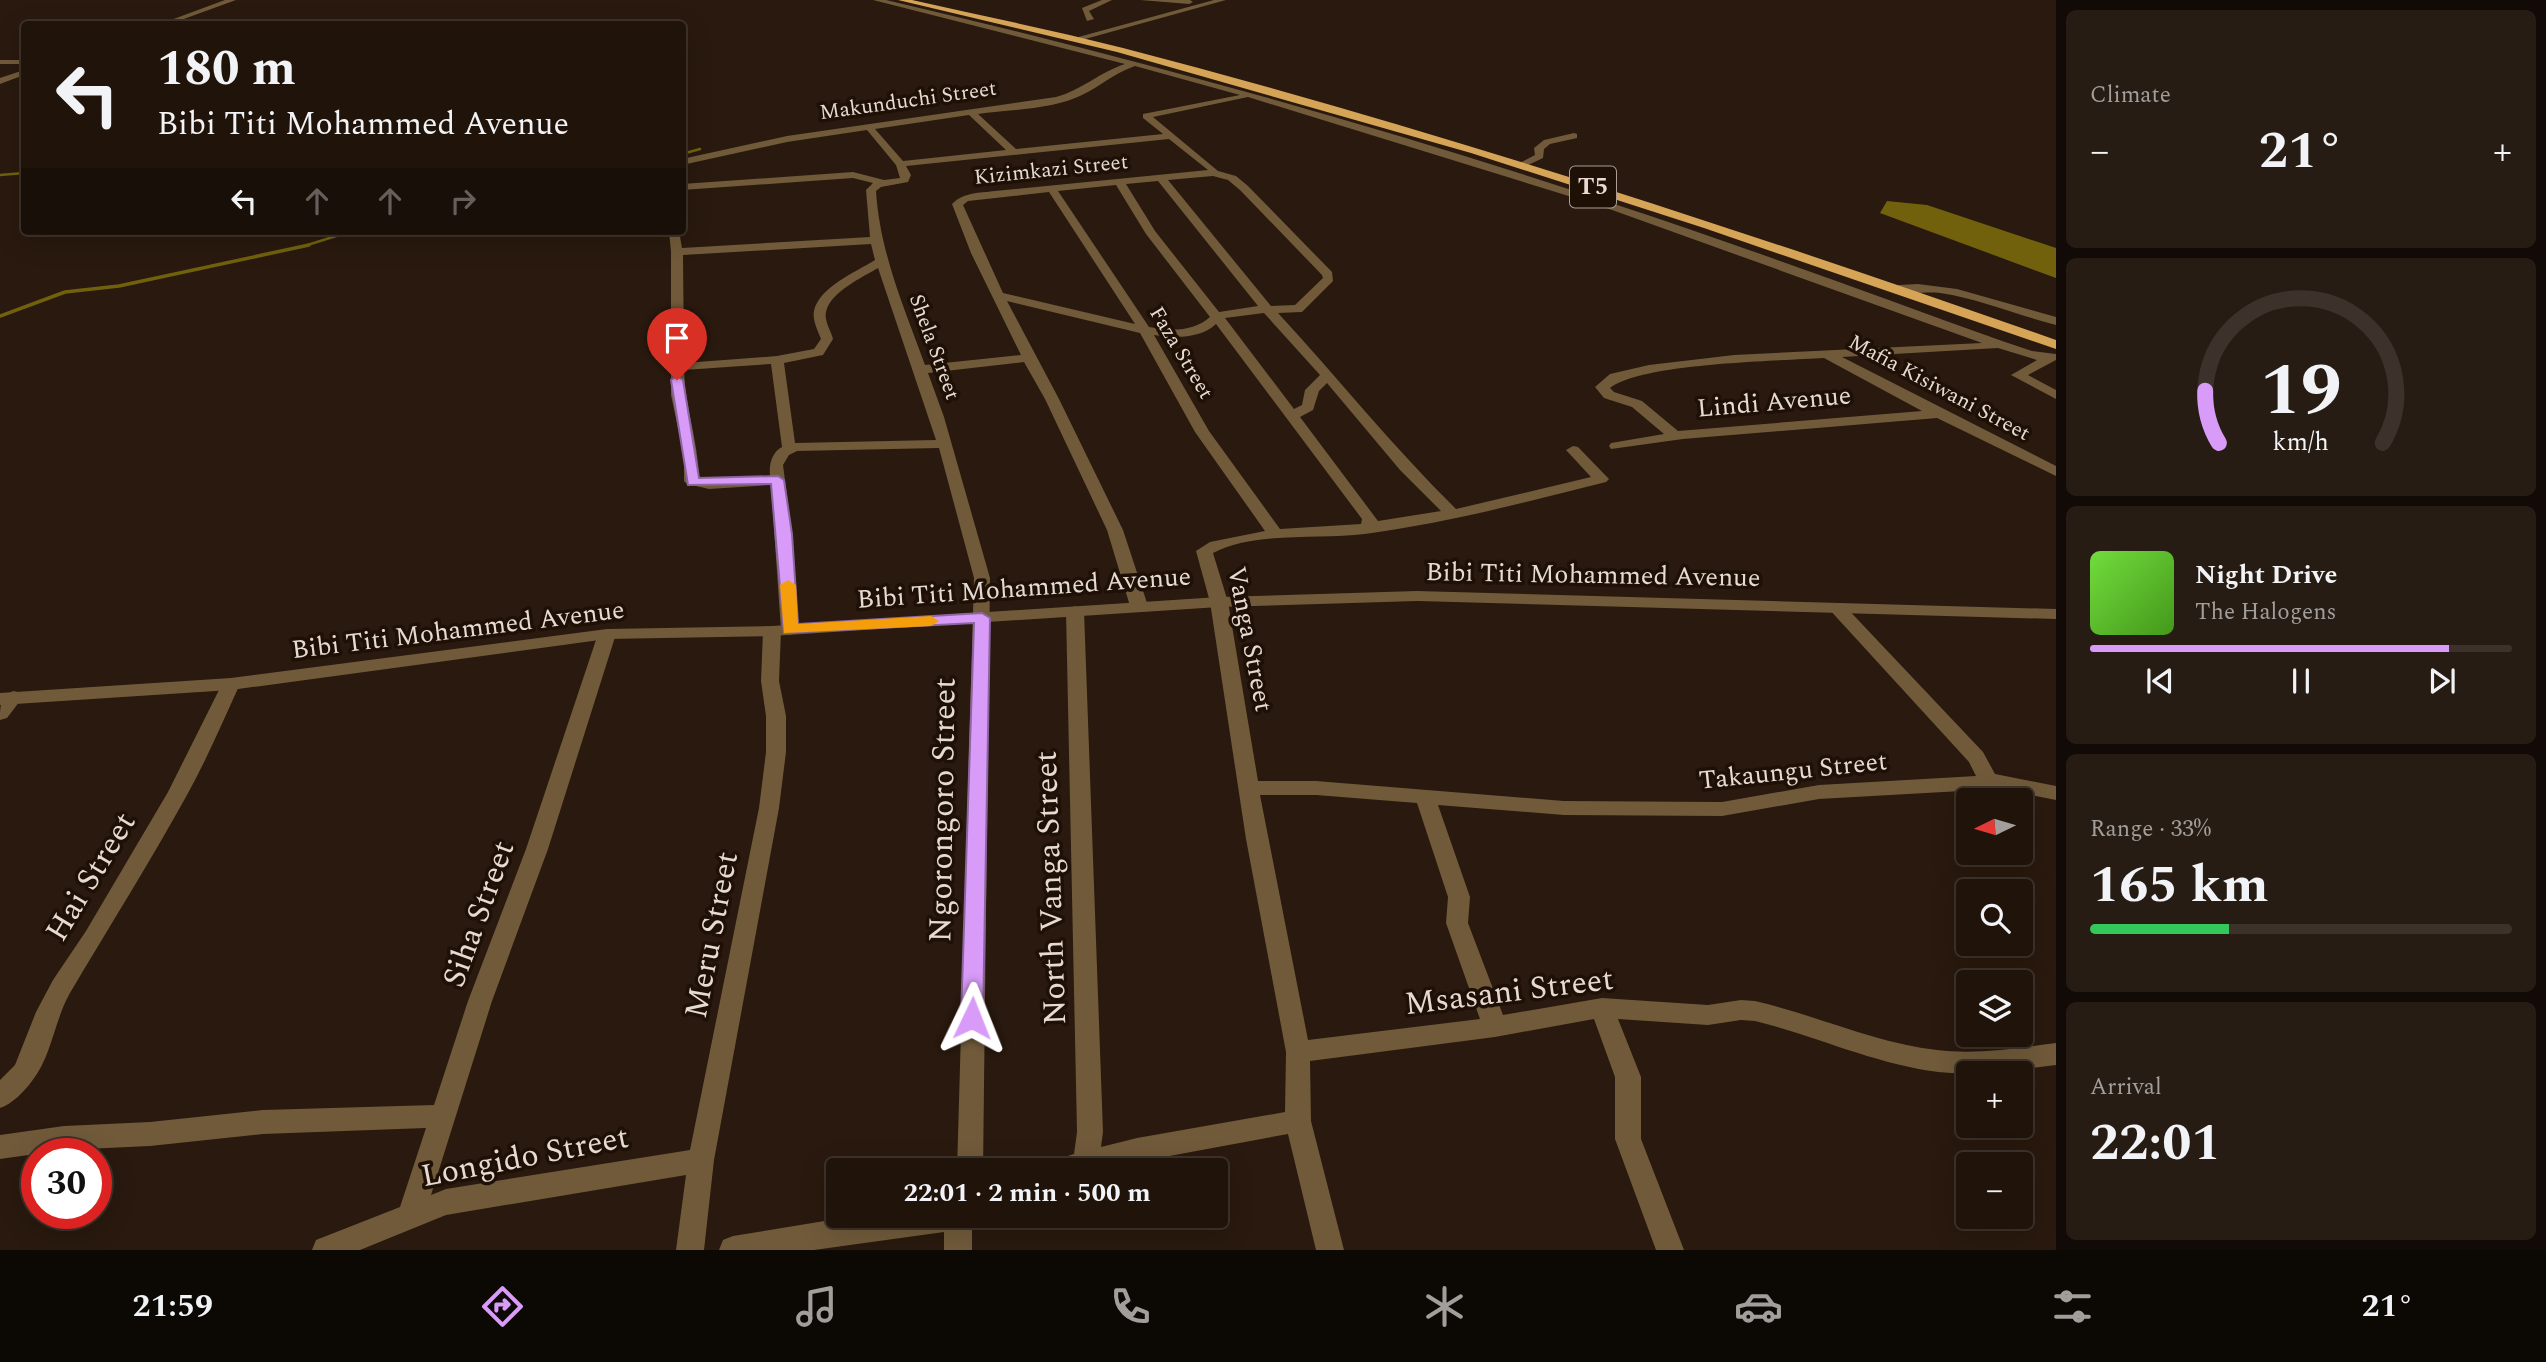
<!DOCTYPE html>
<html lang="en">
<head>
<meta charset="utf-8">
<style>
	body { margin:0; font-family:Spectral,serif; background:#271c13; color:#f1f3f6; height:100vh; display:flex; flex-direction:column; font-size:26px; white-space:nowrap }
	* { box-sizing:border-box; margin:0 }
	p { font-size:23px; color:#a19e9c }
	.icon { flex:none; width:38px; height:38px; fill:none; stroke:currentColor; stroke-width:2; stroke-linecap:round; stroke-linejoin:round }
	.map { position:relative; flex:1; overflow:hidden }
	.side { display:flex; flex-direction:column; gap:10px; padding:10px; background:#110a06; width:490px }
	.side>* { flex:none }
	.banner { position:absolute; left:21px; top:21px; width:665px; height:214px; border-radius:7px; box-shadow:0 7px 28px #0002,0 0 0 2px #3c322b; background:#1f130a; color:#f1f3f6; overflow:hidden }
	.needle { width:46px; rotate:265deg }
	.fabs { position:absolute; left:1956px; top:788px; display:grid; gap:14px }
	.fabs a { display:grid; place-items:center; width:77px; height:77px; border-radius:7px; background:#1f130a; box-shadow:0 7px 28px #0002,0 0 0 2px #3c322b; font-size:35px }
	.speed { position:absolute; left:21px; top:1138px; display:flex; gap:14px; font-size:35px; font-weight:700; text-align:center }
	.speed>* { display:grid; place-content:center; width:91px; height:91px; border-radius:50%; background:#1f130a; box-shadow:0 7px 28px #0002,0 0 0 2px #3c322b; line-height:1 }
	.speed .limit { border:10px solid #d22; background:#fff; color:#111 }
	.pin { position:absolute; display:grid; place-items:center; width:60px; height:60px; color:#fff; margin:-72px -30px; border-radius:50% 50% 50% 0; rotate:-45deg; box-shadow:0 0 7px #0007 }
	.pin .icon { rotate:45deg }
	.me { position:absolute; width:77px; margin:-38px; rotate:2deg; stroke-linejoin:round; filter:drop-shadow(0 0 5px #0008) }
	.turn { display:flex; align-items:center; gap:24px; height:147px; padding:0 21px; font-size:32px }
	.turn .icon { width:91px; height:91px; stroke-width:2.5 }
	.turn b { display:block; font-size:49px; line-height:60px }
	.lanes { display:flex; align-items:center; height:66px; padding:0 21px; background:#0003; justify-content:center; gap:35px; direction:ltr }
	.lanes .off { opacity:.35 }
	.big { font-size:52px; font-weight:700; line-height:1.1 }
	.side .card { flex:1; display:flex; flex-direction:column; justify-content:center; gap:10px; min-width:0; padding:0 24px; border-radius:10px; background:#271c13 }
	.side .dial { align-items:center; gap:0 }
	.dial svg { height:182px; overflow:visible; fill:none; stroke:#3c322b; stroke-width:7; stroke-linecap:round; text-anchor:middle }
	.dial text { fill:#f1f3f6; stroke:none }
	.song { display:flex; align-items:center; gap:21px }
	.cover { width:84px; height:84px; border-radius:10px; background:linear-gradient(135deg,hsl(100 70% 55%),hsl(100 70% 35%)) }
	.played { height:7px; border-radius:4px; background:linear-gradient(90deg,#d89bf8 85%,#3c322b 85%) }
	.keys { display:flex; justify-content:space-around; direction:ltr }
	.heat { display:flex; justify-content:space-between; align-items:center; font-size:38px; direction:ltr }
	.charge { height:10px; border-radius:5px; background:linear-gradient(90deg,#34c759 33%,#3c322b 0) }
	.trip { position:absolute; left:826px; top:1158px; width:402px; height:70px; border-radius:7px; background:#1f130a; box-shadow:0 7px 28px #0002,0 0 0 2px #3c322b; font-weight:700; line-height:70px; text-align:center }
	.tab-bar { display:flex; height:112px; justify-content:space-around; align-items:center; background:#0c0804; color:#a19e9c }
	.tab-bar .icon { width:49px; height:49px }
	.tab-bar .active { color:#d89bf8 }
	.tab-bar b { font-size:32px; color:#f1f3f6 }
	main { display:flex; flex:1; min-height:0 }
	.map>svg:first-child { display:block }
</style>
</head>
<body>
<main>
<div class="map">
<svg width="2056" height="1250" viewBox="0 0 2056 1250">
	<rect width="100%" height="100%" fill="#29190e"/>
	<path fill="#71610d" d="M1887 201 1927 205 2056 248V278L1880 213Z"/>
	<g fill="none" stroke-linecap="round" stroke-linejoin="round">
		<path stroke="#71610d" stroke-width="2.5" d="M682 154 700 149
			M0 175 24 173
			M301 247 352 231"/>
		<path stroke="#71610d" stroke-width="3.5" d="M0 316 65 292 119 286 309 245"/>
		<path fill="#705a3a" fill-rule="evenodd" d="M225 0H236L170 24H160Z
			M873 0H886C1131 57 1373 124 1611 203 1743 246 1874 295 2005 342L2032 351 2056 354V360L2028 375 2056 390V399L2011 375 2037 360 1998 348 1842 357 2056 466V476L1937 418 1683 439 1611 449 1609 446 1611 443 1664 434 1632 407 1604 398 1595 387 1610 374 1649 365 1734 355 1982 343 1601 206 1248 97 1153 117 1218 171 1236 176 1248 186 1332 272 1333 281 1302 312 1278 313C1338 378 1393 447 1456 509L1591 477 1566 450 1573 446 1578 447 1609 479 1606 482C1527 502 1446 523 1365 534 1319 540 1254 531 1213 553L1228 602 1258 781H1316L1564 801 1722 802 1819 785 1976 776 1969 762 1828 608 1837 603 1843 604 1983 752 1995 774 2056 786V800L1989 787 1979 790 1819 799 1722 816 1564 815 1438 805 1470 897 1468 923 1503 1015 1602 998 1708 1005 1741 1000 1755 1001C1816 1015 1875 1043 1937 1050 1977 1055 2017 1048 2056 1043V1065C2017 1070 1977 1076 1938 1072 1875 1064 1816 1036 1755 1021L1741 1020 1708 1025 1618 1019 1641 1077V1139L1684 1250H1656L1615 1139V1077L1594 1019 1495 1037 1310 1061 1311 1121 1344 1250H1316L1288 1134 1137 1162 1105 1171H1045L1049 1162 1074 1154 1077 1132 1066 611 1075 606 1084 611 1103 1132 1101 1147 1137 1138 1285 1112 1286 1052 1246 839 1210 602 1196 551 1210 542 1265 531 1195 432 1140 333 1007 301 1059 399 1123 530 1148 606 1139 611 1130 606 1107 530 1045 399 1024 362 928 373 944 417 990 578 983 1171H957L974 578 939 448 797 451 789 455 783 465 792 534 799 630 790 635 784 634 781 630 771 485 709 489 687 484 684 481V456L671 395V252L669 231H679L682 248 870 237 866 190 873 183 853 178 682 190V184L853 172 884 180 900 178 896 165 867 130 787 142 682 165V159L787 136 1056 97C1082 90 1100 72 1125 64ZM1135 66 1240 95 1143 114V118L1163 134 1016 149 978 114C1009 110 1055 109 1082 95 1101 86 1114 73 1135 66ZM969 115 1006 150 903 161 875 129ZM1169 139 1208 170 995 191C979 193 964 192 952 204L971 253 1021 355 925 365C904 307 880 253 876 191L881 187 908 182 911 175 906 166ZM1213 176 1228 180 1240 190 1322 275 1323 278 1295 305 1271 306 1168 180ZM1158 181 1258 306 1219 312 1155 231 1126 184ZM1116 185 1146 234 1210 317C1193 332 1171 331 1149 327L1058 191ZM1049 192 1135 324 1003 293 963 205 968 201ZM871 244 875 260C856 272 819 287 814 311 812 320 818 331 821 339L814 349 777 356 684 363 683 255ZM878 268 936 440 795 443 784 363 823 355 833 339C831 331 824 321 826 312 830 292 863 277 878 268ZM1264 313 1320 375 1305 390 1302 405 1294 409 1225 318ZM1216 324 1362 519 1361 524 1280 529 1209 431 1154 335C1175 338 1200 339 1216 324ZM1824 358 1922 411 1678 431 1642 401 1614 392 1610 388C1642 363 1778 361 1824 358ZM771 364 782 447C771 453 769 465 770 476L699 478C698 441 685 407 684 370ZM1327 383 1400 470 1441 511 1378 521 1300 417 1313 410 1319 391ZM1260 795H1316L1417 803 1448 897 1446 923 1480 1019 1308 1040Z
			M1102 0H1112L1089 11 1094 19 1087 21 1082 8Z
			M1140 0H1190L1193 2 1189 4Z
			M1214 0H1226L1078 41 1071 39Z
			M0 60H24V64H0Z
			M24 70V75L0 84V78Z
			M1574 133 1577 134V138L1550 144 1544 149 1543 158 1524 167 1516 165 1535 155 1534 148 1544 140Z
			M1918 284 1957 289 2056 317V325C2017 315 1980 299 1940 293 1927 291 1903 296 1893 289L1899 285Z
			M772 626 781 631 779 681 786 716V752L779 808 714 1160 704 1250H676L686 1175 446 1215 360 1250H312L316 1240 400 1207 426 1128 263 1134 150 1146 64 1150 0 1159V1135L64 1126 150 1122 263 1110 434 1105 468 1001 526 849 598 634 607 629 616 634 548 849 492 1001 431 1195 446 1189 690 1150 759 808 766 752V716L761 681 763 631Z
			M231 678 240 684C223 721 207 759 187 795 150 862 109 927 70 993 54 1021 52 1056 32 1081 24 1092 12 1104 0 1108V1080L15 1065 36 1012 53 980 86 931 168 792 222 684Z
			M14 691 21 693 23 697 7 718 0 720C0 707 0 695 14 691Z
			M855 1216H972V1250H944V1232L814 1250H719L723 1240 733 1236Z"/>
		<path fill="#705a3a" fill-rule="evenodd" d="M1417 591 2056 609V619L1417 601 1219 607 772 636 607 639 231 690 0 705V693L231 678 607 629 772 626 1219 597Z"/>
		<path fill="#d6a456" fill-rule="evenodd" d="M898 0H912C982 16 1053 30 1123 48 1438 130 1748 232 2056 340V349L1704 228 1471 153 1117 52Z"/>
	</g>
	<path fill="#d89bf8" stroke="#8c65a1" stroke-width="2" d="M677 376 683 380 699 478 778 476 784 480 792 534 798 624 982 613 990 618 983 1018 980 1025 972 1028 965 1025 961 1018 974 623 784 633 771 484 688 485 671 380Z"/>
	<path fill="#f59e0b" d="M788 580 796 585 798 624 931 616 939 621 931 626 784 633 780 585Z"/>
	<g text-anchor="middle" dominant-baseline="central" stroke-width="7" stroke-linejoin="round" paint-order="stroke">
		<g font-size="21" fill="#e6dbd3" stroke="#1f1006">
			<text transform="translate(908 101) rotate(-8)">Makunduchi Street</text>
			<text transform="translate(1051 170) rotate(-6)">Kizimkazi Street</text>
			<text transform="translate(934 347) rotate(70)">Shela Street</text>
			<text transform="translate(1181 353) rotate(59)">Faza Street</text>
			<text transform="translate(1939 388) rotate(28)">Mafia Kisiwani Street</text>
		</g>
		<rect fill="#1f1006" stroke="#aa9e96" stroke-width="2" x="1570" y="166.5" width="46" height="41" rx="5"/>
		<g font-size="24" font-weight="bold" fill="#e6dbd3">
			<text x="1593" y="187">T5</text>
		</g>
		<g font-size="26" fill="#e6dbd3" stroke="#1f1006">
			<text transform="translate(1774 402) rotate(-5)">Lindi Avenue</text>
			<text transform="translate(1593 575) rotate(1)">Bibi Titi Mohammed Avenue</text>
			<text transform="translate(1024 588) rotate(-4)">Bibi Titi Mohammed Avenue</text>
			<text transform="translate(458 630) rotate(-7)">Bibi Titi Mohammed Avenue</text>
			<text transform="translate(1250 639) rotate(79)">Vanga Street</text>
			<text transform="translate(1793 771) rotate(-6)">Takaungu Street</text>
		</g>
		<g font-size="32" fill="#e6dbd3" stroke="#1f1006">
			<text transform="translate(943 810) rotate(-89)">Ngorongoro Street</text>
			<text transform="translate(91 877) rotate(-59)">Hai Street</text>
			<text transform="translate(1051 888) rotate(-92)">North Vanga Street</text>
			<text transform="translate(479 914) rotate(-70)">Siha Street</text>
			<text transform="translate(712 935) rotate(-79)">Meru Street</text>
			<text transform="translate(1509 992) rotate(-7)">Msasani Street</text>
			<text transform="translate(525 1157) rotate(-11)">Longido Street</text>
		</g>
	</g>
</svg>
<div class="fabs">
<a><svg class="needle" viewBox="-14 -14 28 28"><path d="M0-13l5 13h-10z" fill="#e53935"/><path d="M0 13l5-13h-10z" fill="#a19e9c"/></svg></a>
<a><svg class="icon" aria-label="search" viewBox="0 0 24 24"><circle cx="10" cy="10" r="6"/><path d="M15 15l6 6"/></svg></a>
<a><svg class="icon" aria-label="layers" viewBox="0 0 24 24"><path d="M12 4l9 5-9 5-9-5zM3 14l9 5 9-5"/></svg></a>
<a>+</a>
<a>−</a>
</div>
<div class="speed"><div class="limit">30</div></div>
<div class="pin" style="left:677px;top:380px;background:#d93025"><svg class="icon" aria-label="arrive" viewBox="0 0 24 24"><path d="M6 21V4h12l-3 4 3 4H6"/></svg></div>
<svg class="me" style="left:972px;top:1018px" viewBox="-20 -20 40 40"><path d="M0-17L14 15 0 8-14 15z" fill="#d89bf8" stroke="#fff" stroke-width="4"/></svg>
<div class="trip">22:01 · 2 min · 500 m</div>
<div class="banner">
<div class="turn"><svg class="icon" aria-label="left" viewBox="0 0 24 24"><path d="M17 20v-9H6M10 6l-5 5 5 5"/></svg><div><b>180 m</b>Bibi Titi Mohammed Avenue</div></div>
<div class="lanes"><svg class="icon" aria-label="left" viewBox="0 0 24 24"><path d="M17 20v-9H6M10 6l-5 5 5 5"/></svg><svg class="icon off" aria-label="ahead" viewBox="0 0 24 24"><path d="M12 20V5M6 11l6-6 6 6"/></svg><svg class="icon off" aria-label="ahead" viewBox="0 0 24 24"><path d="M12 20V5M6 11l6-6 6 6"/></svg><svg class="icon off" aria-label="right" viewBox="0 0 24 24"><path d="M7 20v-9h11M14 6l5 5-5 5"/></svg></div>
</div>
</div>
<section class="side">
<div class="card"><p>Climate</p>
<div class="heat"><a>−</a><b class="big">21°</b><a>+</a></div>
</div>
<div class="card dial"><svg viewBox="0 0 100 80">
<path d="M14 69A42 42 0 1 1 86 69"/>
<path d="M14 69A42 42 0 0 1 8 46" stroke="#d89bf8"/>
<text x="50" y="56" font-size="32" font-weight="700">19</text>
<text x="50" y="72" font-size="11">km/h</text>
</svg></div>
<div class="card">
<div class="song"><i class="cover"></i><div><b>Night Drive</b><p>The Halogens</p></div></div>
<div class="played"></div>
<div class="keys"><svg class="icon" aria-label="previous" viewBox="0 0 24 24"><path d="M18 5L8 12l10 7zM5 5v14"/></svg><svg class="icon" aria-label="pause" viewBox="0 0 24 24"><path d="M8 5v14M16 5v14"/></svg><svg class="icon" aria-label="next" viewBox="0 0 24 24"><path d="M6 5l10 7-10 7zM19 5v14"/></svg></div>
</div>
<div class="card"><p>Range · 33%</p><b class="big">165 km</b><div class="charge"></div></div>
<div class="card"><p>Arrival</p><b class="big">22:01</b></div>
</section>
</main>
<nav class="tab-bar">
<b>21:59</b>
<svg class="icon active" aria-label="directions" viewBox="0 0 24 24"><path d="M12 3l9 9-9 9-9-9zM9 14v-3h6M13 9l2 2-2 2"/></svg>
<svg class="icon" aria-label="music" viewBox="0 0 24 24"><path d="M9 18V5l10-2v13"/><circle cx="6" cy="18" r="3"/><circle cx="16" cy="16" r="3"/></svg>
<svg class="icon" aria-label="phone" viewBox="0 0 24 24"><path d="M5 4h4l2 5-3 2q2 4 5 5l2-3 5 2v4C11 20 4 13 5 4z"/></svg>
<svg class="icon" aria-label="climate" viewBox="0 0 24 24"><path d="M12 3v18M4 7l16 10M4 17L20 7"/></svg>
<svg class="icon" aria-label="car" viewBox="0 0 24 24"><path d="M5 17H2v-5l4-1 3-4h7l3 4 3 1v5h-3M9 17h6M6 11h13"/><circle cx="7" cy="17" r="2"/><circle cx="17" cy="17" r="2"/></svg>
<svg class="icon" aria-label="filters" viewBox="0 0 24 24"><path d="M4 7h16M4 17h16"/><circle cx="9" cy="7" r="2"/><circle cx="15" cy="17" r="2"/></svg>
<b>21°</b>
</nav>
</body>
</html>
